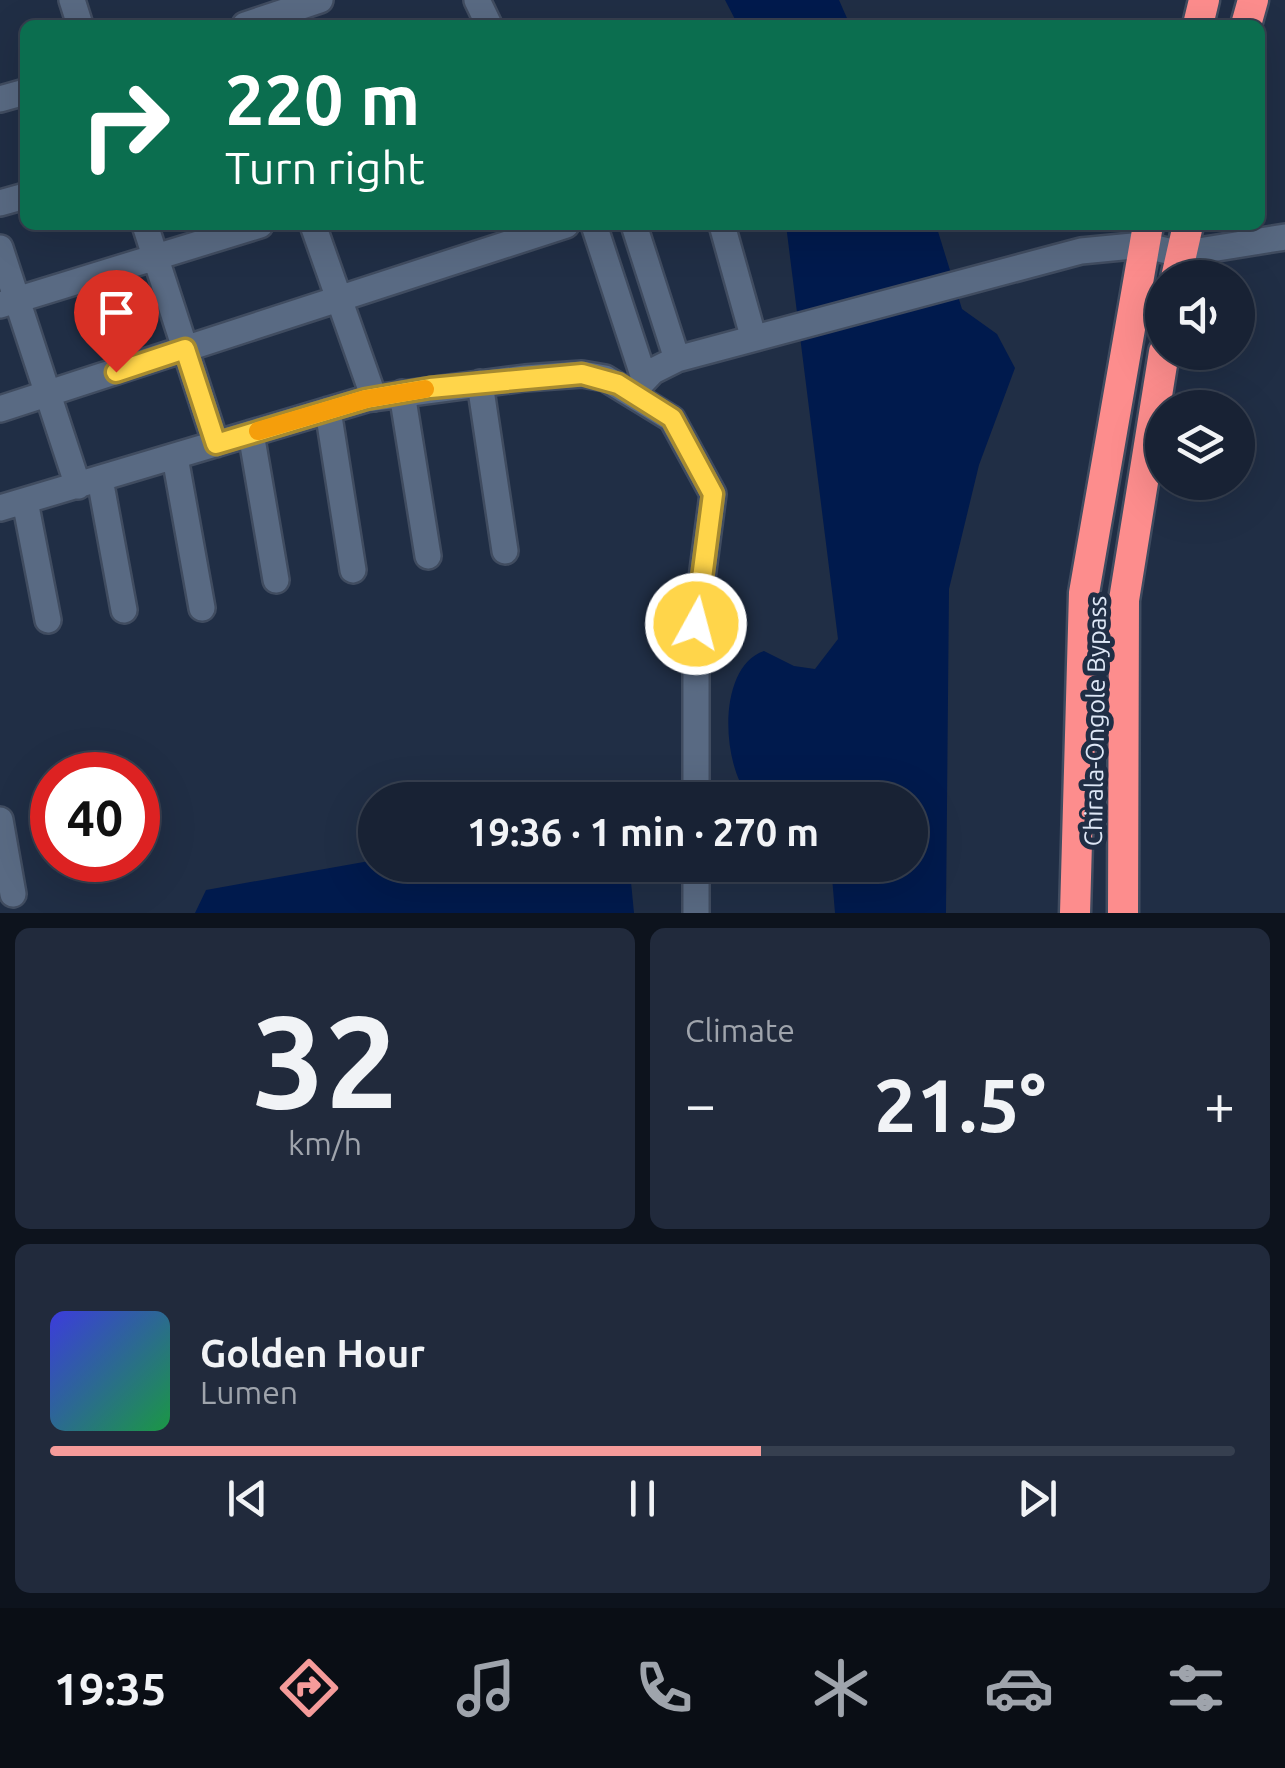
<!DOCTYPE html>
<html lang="en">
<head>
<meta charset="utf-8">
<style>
	body { margin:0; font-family:Ubuntu,sans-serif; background:#212a3c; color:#f1f3f6; height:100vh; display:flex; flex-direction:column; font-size:38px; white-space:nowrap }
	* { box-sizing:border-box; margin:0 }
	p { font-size:32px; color:#9fa4ac }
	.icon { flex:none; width:55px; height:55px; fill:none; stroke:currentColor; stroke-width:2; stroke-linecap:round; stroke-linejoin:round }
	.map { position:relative; height:913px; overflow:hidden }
	.sheet { display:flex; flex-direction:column; gap:15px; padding:15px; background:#0d131d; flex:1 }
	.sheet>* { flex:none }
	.guide { position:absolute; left:20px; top:20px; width:1245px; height:210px; border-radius:15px; box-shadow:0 10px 40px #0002,0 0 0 2px #363f4f; background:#0b6e4f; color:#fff; overflow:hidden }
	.fabs { position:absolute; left:1145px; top:260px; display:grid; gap:20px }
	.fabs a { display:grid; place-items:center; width:110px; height:110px; border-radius:50%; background:#182234; box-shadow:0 10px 40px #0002,0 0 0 2px #363f4f; font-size:50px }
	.speed { position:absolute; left:30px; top:752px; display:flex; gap:20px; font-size:50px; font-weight:700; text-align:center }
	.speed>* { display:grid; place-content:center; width:130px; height:130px; border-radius:50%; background:#182234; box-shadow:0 10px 40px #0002,0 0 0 2px #363f4f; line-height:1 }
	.speed .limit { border:15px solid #d22; background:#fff; color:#111 }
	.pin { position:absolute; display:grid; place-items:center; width:85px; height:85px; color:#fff; margin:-102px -42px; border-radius:50% 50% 50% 0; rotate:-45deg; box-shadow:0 0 10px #0007 }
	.pin .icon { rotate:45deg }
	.me { position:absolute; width:110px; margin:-55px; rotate:7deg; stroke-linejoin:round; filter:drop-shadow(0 0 8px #0008) }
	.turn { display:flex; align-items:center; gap:35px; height:210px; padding:0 40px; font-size:45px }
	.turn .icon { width:130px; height:130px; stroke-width:2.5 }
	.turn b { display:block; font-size:70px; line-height:85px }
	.big { font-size:75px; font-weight:700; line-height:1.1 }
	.sheet .card { flex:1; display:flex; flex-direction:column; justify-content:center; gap:15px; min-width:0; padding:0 35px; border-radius:15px; background:#212a3c }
	.sheet .dial { align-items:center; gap:0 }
	.dial b { font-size:130px; line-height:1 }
	.song { display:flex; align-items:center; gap:30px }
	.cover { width:120px; height:120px; border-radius:15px; background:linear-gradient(135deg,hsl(240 70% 55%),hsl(140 70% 35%)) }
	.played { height:10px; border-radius:5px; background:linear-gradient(90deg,#f59b9a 60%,#363f4f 60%) }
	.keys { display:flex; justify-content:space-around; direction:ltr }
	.heat { display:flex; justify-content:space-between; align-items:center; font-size:55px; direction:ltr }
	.sheet .tiles { flex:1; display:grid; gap:15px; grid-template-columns:1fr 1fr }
	.card:last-child { grid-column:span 2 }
	.trip { position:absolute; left:358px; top:782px; width:570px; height:100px; border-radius:50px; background:#182234; box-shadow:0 10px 40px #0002,0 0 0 2px #363f4f; font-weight:700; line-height:100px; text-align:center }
	.dock { display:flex; height:160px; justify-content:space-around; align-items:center; background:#0a0e15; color:#9fa4ac }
	.dock .icon { width:70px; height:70px }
	.dock .active { color:#f59b9a }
	.dock b { font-size:45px; color:#f1f3f6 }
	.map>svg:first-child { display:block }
</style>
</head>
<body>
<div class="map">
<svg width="1285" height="913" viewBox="0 0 1285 913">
	<rect width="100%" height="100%" fill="#202e45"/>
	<path fill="#001a4d" d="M725 0H839L850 25H738Z
		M786 225H936L962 309 997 334 1015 368 979 465 949 589 946 913H835L831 865H910V800H752C721 769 716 667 764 651L794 666 815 669 838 639Z
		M375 860V865H622L631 882 634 913H195L206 890Z"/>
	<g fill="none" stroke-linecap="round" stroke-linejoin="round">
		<g stroke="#404c60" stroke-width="30">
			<path id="minor" d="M72 0 80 25
				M477 0 489 25
				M245 25 320 0
				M0 99 25 92
				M0 203 25 196
				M145 225 216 444
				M313 225 374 398
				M594 225 644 378
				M634 225 677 359
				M722 225 753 336
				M0 248 78 486
				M0 305 260 225
				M480 383 505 551
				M633 392 653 371 677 359 1081 251 1143 245 1180 254 1285 237
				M402 393 428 556
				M0 409 566 225
				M328 410 353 570
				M251 433 276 580
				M175 457 202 608
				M100 479 124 610
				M25 501 48 620
				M0 508 366 399 525 378 582 374 605 378 672 419 713 494 696 624V800
				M0 820 13 894
				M696 913V865"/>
		</g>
		<g stroke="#404c60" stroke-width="35">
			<path id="highway" d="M1198 25 1204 0
				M1246 25 1253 0
				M1176 278 1188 225
				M1075 913 1084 593 1148 225
				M1123 913 1124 600 1164 352"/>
		</g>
		<use href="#minor" stroke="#596a83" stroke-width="25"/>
		<use href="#highway" stroke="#fd8d8d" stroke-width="30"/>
	</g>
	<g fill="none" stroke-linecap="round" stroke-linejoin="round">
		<g stroke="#a68a30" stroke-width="25">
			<path id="route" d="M116 372 185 349 216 444 366 399 430 388 582 374 618 384 672 418 713 494 696 624"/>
		</g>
		<use href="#route" stroke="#ffd54a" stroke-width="18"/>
		<path stroke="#f59e0b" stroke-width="18" d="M258 431 366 399 425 389"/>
	</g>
	<g text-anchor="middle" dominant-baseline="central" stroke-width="10" stroke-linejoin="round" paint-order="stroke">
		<g font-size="25" fill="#dee7f6" stroke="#202e45">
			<text transform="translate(1095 721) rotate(-89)">Chirala-Ongole Bypass</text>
		</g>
	</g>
</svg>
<div class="fabs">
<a><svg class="icon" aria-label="sound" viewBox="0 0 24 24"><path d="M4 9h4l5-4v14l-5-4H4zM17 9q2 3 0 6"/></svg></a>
<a><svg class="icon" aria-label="layers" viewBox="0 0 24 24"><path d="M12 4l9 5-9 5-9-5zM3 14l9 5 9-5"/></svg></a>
</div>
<div class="speed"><div class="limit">40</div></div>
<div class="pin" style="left:116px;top:372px;background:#d93025"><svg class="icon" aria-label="arrive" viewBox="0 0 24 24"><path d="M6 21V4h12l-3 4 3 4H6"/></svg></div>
<svg class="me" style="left:696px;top:624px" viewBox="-20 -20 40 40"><circle r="17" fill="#ffd54a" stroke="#fff" stroke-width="3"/><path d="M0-11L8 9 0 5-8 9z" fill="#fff"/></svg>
<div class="trip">19:36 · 1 min · 270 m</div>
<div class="guide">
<div class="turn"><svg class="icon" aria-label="right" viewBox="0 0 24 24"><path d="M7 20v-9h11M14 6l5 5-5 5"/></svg><div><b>220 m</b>Turn right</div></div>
</div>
</div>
<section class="sheet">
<div class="tiles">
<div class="card dial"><b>32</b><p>km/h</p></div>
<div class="card"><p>Climate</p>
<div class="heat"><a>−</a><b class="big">21.5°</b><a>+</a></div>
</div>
<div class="card">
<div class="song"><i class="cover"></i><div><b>Golden Hour</b><p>Lumen</p></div></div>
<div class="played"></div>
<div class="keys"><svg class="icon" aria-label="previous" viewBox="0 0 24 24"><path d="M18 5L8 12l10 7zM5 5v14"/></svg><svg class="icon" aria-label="pause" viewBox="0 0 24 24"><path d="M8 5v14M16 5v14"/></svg><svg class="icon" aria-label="next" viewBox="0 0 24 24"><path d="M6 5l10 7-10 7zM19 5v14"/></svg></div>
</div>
</div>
</section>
<nav class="dock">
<b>19:35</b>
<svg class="icon active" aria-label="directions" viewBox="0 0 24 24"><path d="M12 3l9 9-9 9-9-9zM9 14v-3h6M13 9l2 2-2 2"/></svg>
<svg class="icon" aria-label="music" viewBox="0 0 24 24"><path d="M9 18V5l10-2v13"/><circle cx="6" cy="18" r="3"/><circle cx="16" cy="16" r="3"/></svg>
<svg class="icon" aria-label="phone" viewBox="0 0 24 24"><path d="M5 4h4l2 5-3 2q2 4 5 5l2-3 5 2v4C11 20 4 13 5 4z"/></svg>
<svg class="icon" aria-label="climate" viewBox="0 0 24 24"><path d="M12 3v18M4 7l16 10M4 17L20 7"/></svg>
<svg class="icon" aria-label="car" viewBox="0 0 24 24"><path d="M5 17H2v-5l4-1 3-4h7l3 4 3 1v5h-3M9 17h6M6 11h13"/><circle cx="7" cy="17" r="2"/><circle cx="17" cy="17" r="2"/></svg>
<svg class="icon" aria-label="filters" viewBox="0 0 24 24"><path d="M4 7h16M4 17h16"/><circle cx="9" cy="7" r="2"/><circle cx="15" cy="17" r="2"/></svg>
</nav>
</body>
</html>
